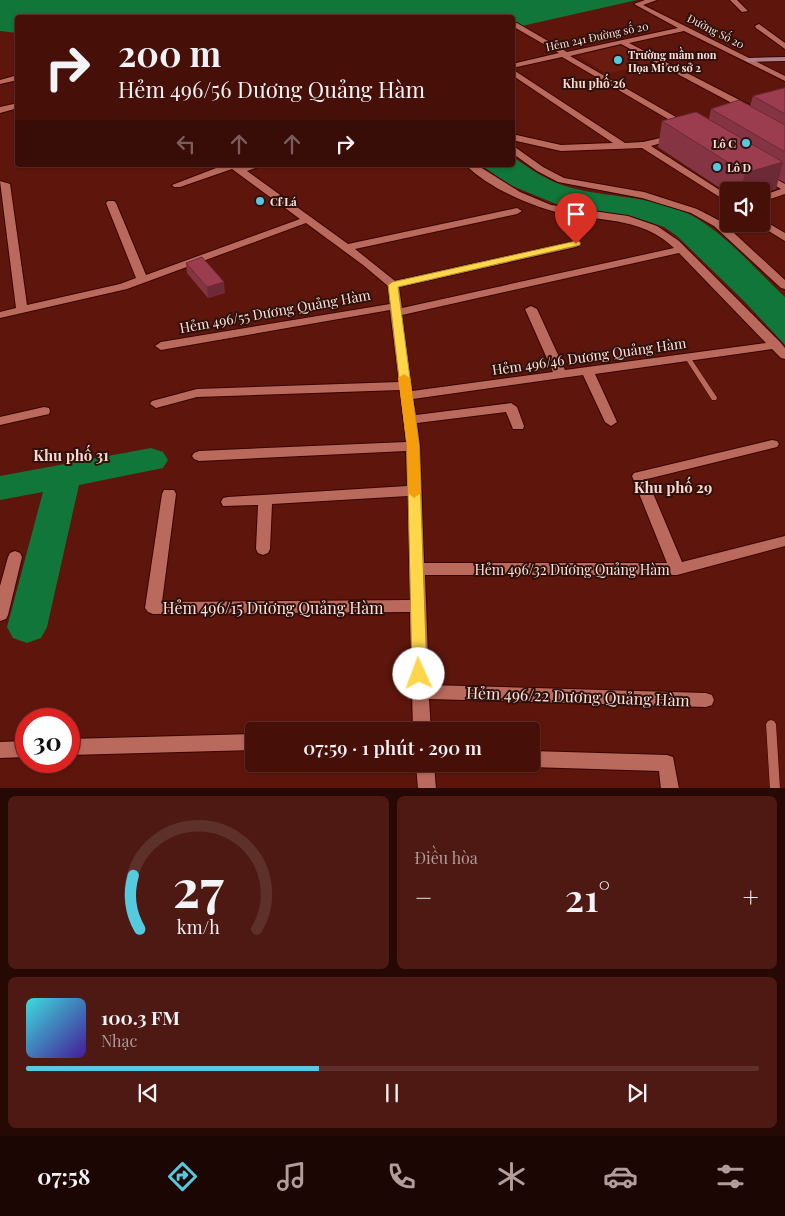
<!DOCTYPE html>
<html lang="vi">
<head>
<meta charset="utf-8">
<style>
	body { margin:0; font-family:"Playfair Display",serif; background:#4d1912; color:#f1f3f6; height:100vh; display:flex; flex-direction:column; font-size:19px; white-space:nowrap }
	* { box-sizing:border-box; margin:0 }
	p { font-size:16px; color:#b09d9c }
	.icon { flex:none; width:28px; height:28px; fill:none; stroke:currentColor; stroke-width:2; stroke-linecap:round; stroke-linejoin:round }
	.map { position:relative; height:788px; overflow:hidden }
	.side { display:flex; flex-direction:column; gap:8px; padding:8px; background:#260905; flex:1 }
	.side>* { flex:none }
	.guide { position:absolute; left:15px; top:15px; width:500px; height:152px; border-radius:5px; box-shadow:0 1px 4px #0004,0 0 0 1px #5e302a; background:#461009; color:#f1f3f6; overflow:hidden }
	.fabs { position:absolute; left:720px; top:182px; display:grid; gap:10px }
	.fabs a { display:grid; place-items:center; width:50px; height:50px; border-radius:5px; background:#461009; box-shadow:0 1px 4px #0004,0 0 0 1px #5e302a; font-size:25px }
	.speed { position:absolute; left:15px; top:708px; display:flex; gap:10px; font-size:25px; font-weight:700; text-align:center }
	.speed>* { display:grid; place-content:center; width:65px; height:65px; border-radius:50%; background:#461009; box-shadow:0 1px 4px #0004,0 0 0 1px #5e302a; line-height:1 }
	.speed .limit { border:8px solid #d22; background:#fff; color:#111 }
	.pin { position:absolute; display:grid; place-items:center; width:42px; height:42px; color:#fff; margin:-51px -21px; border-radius:50% 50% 50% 0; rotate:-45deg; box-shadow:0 0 5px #0007 }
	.pin .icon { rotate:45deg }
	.me { position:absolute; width:55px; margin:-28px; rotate:358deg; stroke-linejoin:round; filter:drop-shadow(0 0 4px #0008) }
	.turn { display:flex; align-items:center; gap:18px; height:105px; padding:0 20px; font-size:22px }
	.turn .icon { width:65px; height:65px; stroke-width:2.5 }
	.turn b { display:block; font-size:35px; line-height:42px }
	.lanes { display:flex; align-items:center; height:48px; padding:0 20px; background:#0003; justify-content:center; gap:25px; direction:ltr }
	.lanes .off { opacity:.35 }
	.big { font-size:38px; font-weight:600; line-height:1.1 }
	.side .tile { flex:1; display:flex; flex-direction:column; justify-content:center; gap:8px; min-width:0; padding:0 18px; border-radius:8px; background:#4d1912 }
	.side .dial { align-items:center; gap:0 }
	.dial svg { height:130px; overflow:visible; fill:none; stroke:#5e302a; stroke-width:7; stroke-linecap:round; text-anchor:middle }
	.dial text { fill:#f1f3f6; stroke:none }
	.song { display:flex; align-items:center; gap:15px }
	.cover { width:60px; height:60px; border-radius:8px; background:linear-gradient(135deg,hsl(180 70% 55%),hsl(260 70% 35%)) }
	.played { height:5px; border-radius:2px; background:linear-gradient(90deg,#55cadf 40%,#5e302a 40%) }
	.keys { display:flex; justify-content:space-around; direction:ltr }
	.heat { display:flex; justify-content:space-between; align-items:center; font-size:28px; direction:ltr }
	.side .tiles { flex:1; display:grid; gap:8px; grid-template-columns:1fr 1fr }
	.tile:last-child { grid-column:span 2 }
	.trip { position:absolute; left:245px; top:722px; width:295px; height:50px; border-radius:5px; background:#461009; box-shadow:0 1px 4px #0004,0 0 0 1px #5e302a; font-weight:600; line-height:50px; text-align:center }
	.menu { display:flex; height:80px; justify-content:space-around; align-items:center; background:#1c0604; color:#b09d9c }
	.menu .icon { width:35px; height:35px }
	.menu .active { color:#55cadf }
	.menu b { font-size:22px; color:#f1f3f6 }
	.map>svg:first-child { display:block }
</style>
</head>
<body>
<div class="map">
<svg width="785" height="789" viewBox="0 0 785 789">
	<rect width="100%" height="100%" fill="#5e160c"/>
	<path fill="#6b1b10" d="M622 43 657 62 607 74 578 56Z"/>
	<path fill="#10763a" d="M0 0H637L513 28 512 18H18L17 33 0 31Z
		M513 157C529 168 546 180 565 186 608 199 649 194 691 215 726 234 756 270 785 297V345L744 301 677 236 664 227 634 217 556 204 510 185 481 165H512Z"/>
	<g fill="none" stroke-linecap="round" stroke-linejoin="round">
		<path fill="#10763a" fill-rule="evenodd" d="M151 448 163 452 168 460 163 468 79 485 47 627 41 638 27 643 13 638 7 627 43 492 0 500V476Z"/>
		<g stroke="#390401" stroke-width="1">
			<path id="lane" d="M688 356 690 357 716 396 717 398 716 400H712L685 358Z
				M771 720 774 721 776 724 780 789H770L766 724 768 721Z"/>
		</g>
		<g stroke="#390401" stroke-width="2">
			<path id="street" d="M645 0H657L643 5 785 76V81L684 31 629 43 751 106V110H745L621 44 570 56 688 124V128L685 129 562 57 512 68V64L559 53 514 27V23H517L567 52 678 28 634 4Z
				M730 0H737L748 11 742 12Z
				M759 24 785 43V49L756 28 755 26Z
				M512 69 625 143 643 142 678 134V138L651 146 729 196V203L642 148 561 151 512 140V134L561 145 613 143 512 75Z
				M18 75V80L0 84V80Z
				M18 103V108L0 113V107Z
				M512 145 543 167 564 178 644 192 697 209 722 222 785 280V289L781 288 714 226 691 213 642 198 558 182 537 171 512 153Z
				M224 165H239L242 167 264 165 247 171 348 244 517 208 522 211 517 214 355 249 395 281 576 241 581 244 576 247 399 287 402 308 674 248C644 219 607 221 569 215 537 209 489 189 466 165H477L520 192 551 205 628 216 657 226 679 241 780 342 785 348V359L781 358 772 349 595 374 617 422 611 426 605 422 583 375 413 399 416 415 511 403 517 407 524 426 523 429H513L506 412 417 423 420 446 424 563H667L632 476 634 473 772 440 777 441 779 444 777 447 647 479 682 562 785 536V546L677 575H425L429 685 706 693 712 695 714 700 712 705 706 707 429 699 431 731H413L410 612 153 614 148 612 145 608 162 494 164 490H174L176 494 162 602 410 600 408 496 272 504 270 549 268 553 263 555 258 553 256 549 258 505 223 506 221 502 223 498 228 497 407 486 406 451 199 461 194 459 192 456 194 453 199 451 406 442 400 390 197 397 156 408 150 404 152 401 197 389 399 382 390 310 161 350 155 346 161 342 390 304 388 286 363 265 306 223 127 289 0 318V312L16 308 0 181 10 184 27 305 120 284 136 278 106 203 108 201H114L116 203 146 275 300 219 232 169 180 187H174L172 185ZM679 253 766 343 565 370 537 309 531 306 525 309 553 372 412 391 402 315Z
				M764 172 785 184V194L761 202V196L781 189 761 177 759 175Z
				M761 219 785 233V241L757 224H761Z
				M44 407 49 408 50 411 49 414 0 425V417Z
				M15 551 20 553 22 557 8 615 6 619 0 621V586L8 557 10 553Z
				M254 734V750L69 755V739Z
				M26 741V757L0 758V742Z
				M531 751 667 755 673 757 679 789H661L659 771 531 767 524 764H531Z
				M416 764H434L436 789H418Z"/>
		</g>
		<g stroke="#390401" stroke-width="2">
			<path id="secondary" d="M785 57V61L748 62 744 60 748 58Z"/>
		</g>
		<use href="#lane" fill="#ba6a5c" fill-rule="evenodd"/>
		<use href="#street" fill="#ba6a5c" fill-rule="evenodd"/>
		<use href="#secondary" fill="#b17f88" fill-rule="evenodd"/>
	</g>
	<path fill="#853444" d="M785 88V183L778 179 776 189 761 193V191H729V194L658 147 662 121 709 119 711 109 750 106 753 96Z
		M186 263 225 293 208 298 187 273Z"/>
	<path fill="#6c2a37" d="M783 162 776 189 761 193V191H740L745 173Z
		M224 282 225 293 208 298 207 287Z"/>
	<path fill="#9b3c4f" stroke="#6c2a37" d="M784 88H785V114L753 96Z
		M739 100 785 125V152L711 109Z
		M696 112 783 162 745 173 662 121Z
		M202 257 224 282 207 287 186 263Z"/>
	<path fill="#ffd54a" stroke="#a68a30" d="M576 241 580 242V245L398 287 419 446 427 674 424 679 419 681 414 679 412 674 407 446 388 285 392 282Z"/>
	<path fill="#f59e0b" d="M404 374 410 378 419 446 421 493 414 498 408 493 407 446 398 378Z"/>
	<g fill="#55cadf" stroke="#30100b" stroke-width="2">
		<circle cx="618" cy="60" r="5"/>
		<circle cx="746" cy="143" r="5"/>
		<circle cx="717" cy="167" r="5"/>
		<circle cx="260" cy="201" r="5"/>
	</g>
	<g text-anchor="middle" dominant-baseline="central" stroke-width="4" stroke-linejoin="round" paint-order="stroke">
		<g font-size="11" fill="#fde1dc" stroke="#30100b">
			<text transform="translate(716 31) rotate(27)">Đường Số 20</text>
			<text transform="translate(597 36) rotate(-12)">Hẻm 241 Đường số 20</text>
		</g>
		<g font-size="11" font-weight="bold" fill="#fde1dc" stroke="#30100b" text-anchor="start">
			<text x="628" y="54">Trường mầm non<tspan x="628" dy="13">Họa Mi cơ sở 2</tspan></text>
			<text x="736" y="143" text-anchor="end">Lô C</text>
			<text x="727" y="167">Lô D</text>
			<text x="270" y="201">Cf Lá</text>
		</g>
		<g font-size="12" font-weight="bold" fill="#fcd7d0" stroke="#30100b">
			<text x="594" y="83">Khu phố 26</text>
		</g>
		<g font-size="14" fill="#fde1dc" stroke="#30100b">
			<text transform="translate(275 311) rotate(-10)">Hẻm 496/55 Dương Quảng Hàm</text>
			<text transform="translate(589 356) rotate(-8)">Hẻm 496/46 Dương Quảng Hàm</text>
			<text x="572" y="569">Hẻm 496/32 Dương Quảng Hàm</text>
		</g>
		<g font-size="15" font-weight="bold" fill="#fcd7d0" stroke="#30100b">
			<text x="71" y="455">Khu phố 31</text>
			<text x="673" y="487">Khu phố 29</text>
		</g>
		<g font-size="16" fill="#fde1dc" stroke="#30100b">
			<text x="273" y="607">Hẻm 496/15 Dương Quảng Hàm</text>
			<text transform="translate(578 696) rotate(2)">Hẻm 496/22 Dương Quảng Hàm</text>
		</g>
	</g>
</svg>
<div class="fabs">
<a><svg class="icon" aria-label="sound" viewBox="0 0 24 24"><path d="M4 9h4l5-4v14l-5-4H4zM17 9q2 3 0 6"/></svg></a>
</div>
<div class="speed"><div class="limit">30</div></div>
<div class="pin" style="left:576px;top:244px;background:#d93025"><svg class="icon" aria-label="arrive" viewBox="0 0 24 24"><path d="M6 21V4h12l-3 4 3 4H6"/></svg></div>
<svg class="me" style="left:419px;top:674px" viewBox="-20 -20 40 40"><circle r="19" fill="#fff"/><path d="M0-13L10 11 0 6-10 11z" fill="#ffd54a"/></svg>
<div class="trip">07:59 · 1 phút · 290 m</div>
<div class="guide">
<div class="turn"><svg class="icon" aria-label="right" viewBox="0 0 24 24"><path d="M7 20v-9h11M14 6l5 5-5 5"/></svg><div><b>200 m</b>Hẻm 496/56 Dương Quảng Hàm</div></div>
<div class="lanes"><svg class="icon off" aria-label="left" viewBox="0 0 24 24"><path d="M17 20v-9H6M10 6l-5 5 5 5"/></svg><svg class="icon off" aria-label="ahead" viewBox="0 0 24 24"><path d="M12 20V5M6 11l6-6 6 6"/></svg><svg class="icon off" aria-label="ahead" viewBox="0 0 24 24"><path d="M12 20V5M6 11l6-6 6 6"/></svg><svg class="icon" aria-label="right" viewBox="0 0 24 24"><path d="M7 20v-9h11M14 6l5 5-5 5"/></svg></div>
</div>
</div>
<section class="side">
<div class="tiles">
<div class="tile dial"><svg viewBox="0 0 100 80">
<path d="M14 69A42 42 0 1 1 86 69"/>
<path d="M14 69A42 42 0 0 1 10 36" stroke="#55cadf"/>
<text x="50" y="56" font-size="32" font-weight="700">27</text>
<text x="50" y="72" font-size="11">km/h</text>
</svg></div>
<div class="tile"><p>Điều hòa</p>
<div class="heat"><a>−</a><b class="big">21°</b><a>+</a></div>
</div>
<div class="tile">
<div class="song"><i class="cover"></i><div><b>100.3 FM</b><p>Nhạc</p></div></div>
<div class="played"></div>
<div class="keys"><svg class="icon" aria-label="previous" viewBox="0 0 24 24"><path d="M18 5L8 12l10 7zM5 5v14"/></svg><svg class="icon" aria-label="pause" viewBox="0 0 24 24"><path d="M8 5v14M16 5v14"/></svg><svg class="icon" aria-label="next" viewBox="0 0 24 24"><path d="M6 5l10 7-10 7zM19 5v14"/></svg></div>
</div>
</div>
</section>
<nav class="menu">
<b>07:58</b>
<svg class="icon active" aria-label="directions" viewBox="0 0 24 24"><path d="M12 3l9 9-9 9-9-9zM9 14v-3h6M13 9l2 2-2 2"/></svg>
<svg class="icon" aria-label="music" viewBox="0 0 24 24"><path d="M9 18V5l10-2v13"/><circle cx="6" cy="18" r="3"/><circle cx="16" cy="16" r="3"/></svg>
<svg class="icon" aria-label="phone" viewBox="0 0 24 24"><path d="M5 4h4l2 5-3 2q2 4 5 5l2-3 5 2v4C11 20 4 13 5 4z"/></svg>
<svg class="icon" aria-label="climate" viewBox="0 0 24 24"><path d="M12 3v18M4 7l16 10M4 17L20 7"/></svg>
<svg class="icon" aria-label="car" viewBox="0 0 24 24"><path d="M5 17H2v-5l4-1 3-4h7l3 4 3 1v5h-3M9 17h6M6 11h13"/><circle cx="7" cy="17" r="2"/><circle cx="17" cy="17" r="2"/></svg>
<svg class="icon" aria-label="filters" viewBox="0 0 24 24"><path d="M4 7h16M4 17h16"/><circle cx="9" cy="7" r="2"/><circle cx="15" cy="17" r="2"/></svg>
</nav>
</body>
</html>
